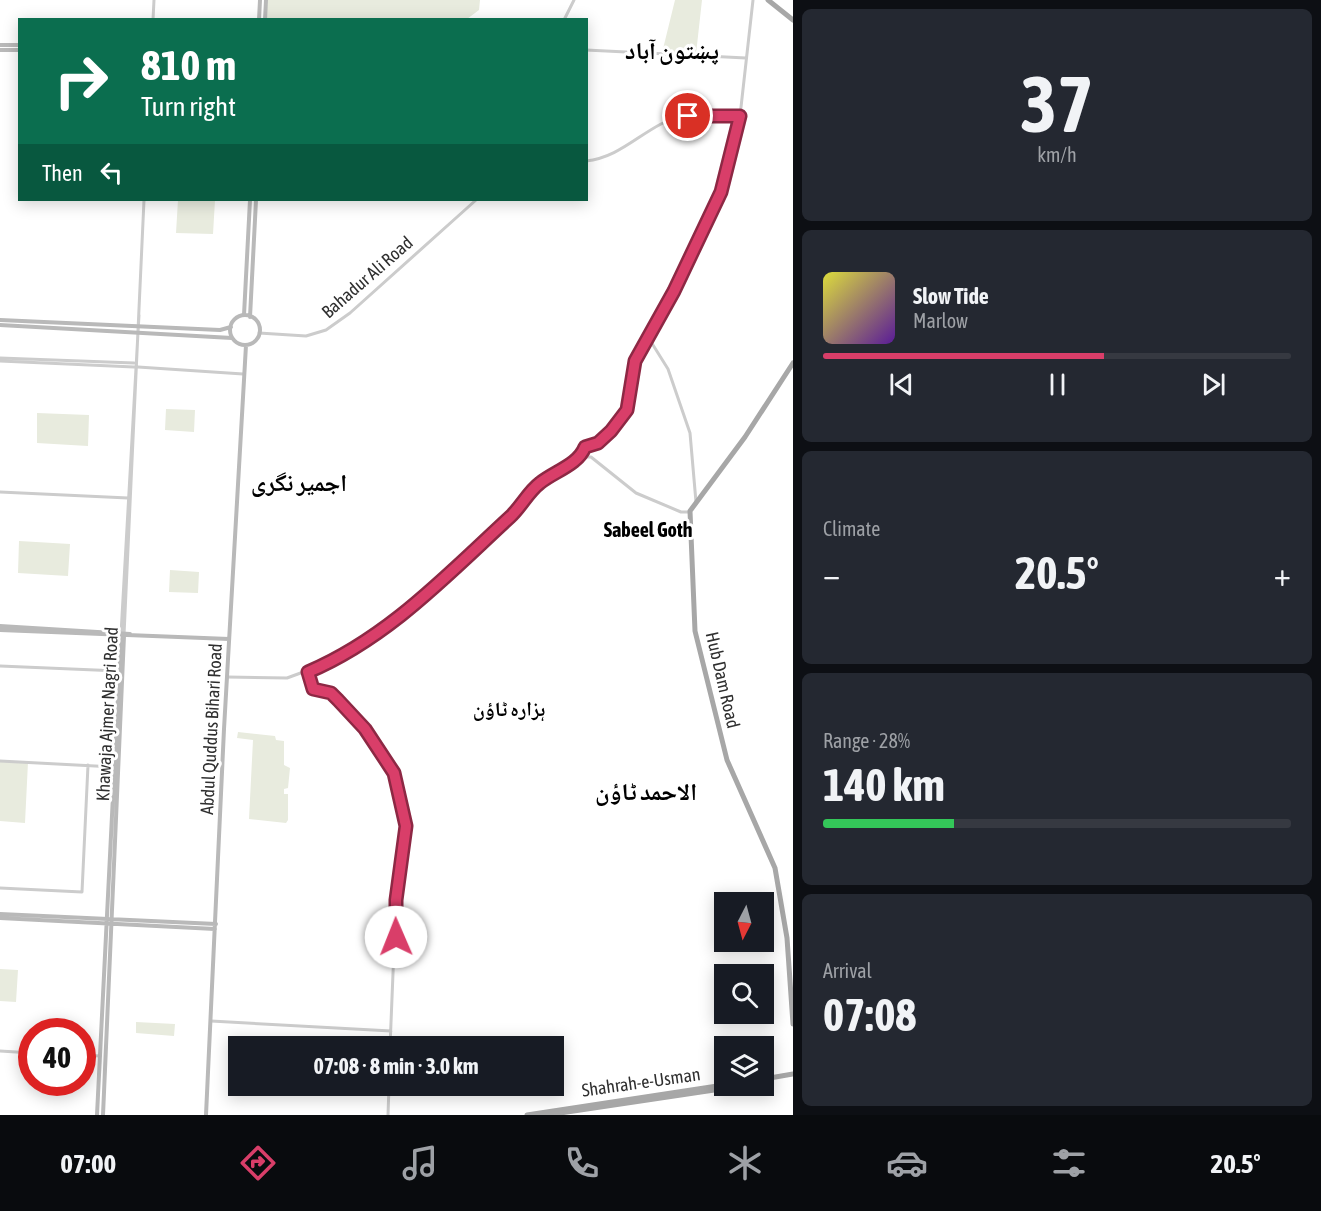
<!DOCTYPE html>
<html lang="en">
<head>
<meta charset="utf-8">
<style>
	body { margin:0; font-family:"Asap Condensed","Noto Naskh Arabic",sans-serif; background:#242831; color:#f1f3f6; height:100vh; display:flex; flex-direction:column; font-size:22px; white-space:nowrap }
	* { box-sizing:border-box; margin:0 }
	p { font-size:20px; color:#9ea1a6 }
	.icon { flex:none; width:33px; height:33px; fill:none; stroke:currentColor; stroke-width:2; stroke-linecap:round; stroke-linejoin:round }
	.map { position:relative; flex:1; overflow:hidden }
	.side { display:flex; flex-direction:column; gap:9px; padding:9px; background:#0d0f14; width:528px }
	.side>* { flex:none }
	.hud { position:absolute; left:18px; top:18px; width:570px; height:183px; border-radius:0px; box-shadow:0 3px 15px #0003; background:#0b6e4f; color:#fff; overflow:hidden }
	.needle { width:39px; rotate:186deg }
	.tools { position:absolute; left:714px; top:892px; display:grid; gap:12px }
	.tools a { display:grid; place-items:center; width:60px; height:60px; border-radius:0px; background:#171b24; box-shadow:0 3px 15px #0003; font-size:30px }
	.speed { position:absolute; left:18px; top:1018px; display:flex; gap:12px; font-size:30px; font-weight:700; text-align:center }
	.speed>* { display:grid; place-content:center; width:78px; height:78px; border-radius:50%; background:#171b24; box-shadow:0 3px 15px #0003; line-height:1 }
	.speed .limit { border:9px solid #d22; background:#fff; color:#111 }
	.pin { position:absolute; display:grid; place-items:center; width:51px; height:51px; color:#fff; margin:-26px; border:3px solid #fff; border-radius:50%; box-shadow:0 2px 6px #0007 }
	.me { position:absolute; width:66px; margin:-33px; rotate:359deg; stroke-linejoin:round; filter:drop-shadow(0 0 4px #0008) }
	.turn { display:flex; align-items:center; gap:21px; height:126px; padding:0 24px; font-size:27px }
	.turn .icon { width:78px; height:78px; stroke-width:2.5 }
	.turn b { display:block; font-size:42px; line-height:51px }
	.then { display:flex; align-items:center; height:57px; padding:0 24px; background:#0003; gap:12px; font-size:22px }
	.big { font-size:45px; font-weight:700; line-height:1.1 }
	.side .card { flex:1; display:flex; flex-direction:column; justify-content:center; gap:9px; min-width:0; padding:0 21px; border-radius:9px; background:#242831 }
	.side .dial { align-items:center; gap:0 }
	.dial b { font-size:78px; line-height:1 }
	.song { display:flex; align-items:center; gap:18px }
	.cover { width:72px; height:72px; border-radius:9px; background:linear-gradient(135deg,hsl(60 70% 55%),hsl(270 70% 35%)) }
	.played { height:6px; border-radius:3px; background:linear-gradient(90deg,#d93e69 60%,#363941 60%) }
	.keys { display:flex; justify-content:space-around; direction:ltr }
	.heat { display:flex; justify-content:space-between; align-items:center; font-size:33px; direction:ltr }
	.charge { height:9px; border-radius:4px; background:linear-gradient(90deg,#34c759 28%,#363941 0) }
	.trip { position:absolute; left:228px; top:1036px; width:336px; height:60px; border-radius:0px; background:#171b24; box-shadow:0 3px 15px #0003; font-weight:700; line-height:60px; text-align:center }
	.tabs { display:flex; height:96px; justify-content:space-around; align-items:center; background:#090b0e; color:#9ea1a6 }
	.tabs .icon { width:42px; height:42px }
	.tabs .selected { color:#d93e69 }
	.tabs b { font-size:27px; color:#f1f3f6 }
	main { display:flex; flex:1; min-height:0 }
	.map>svg:first-child { display:block }
</style>
</head>
<body>
<main>
<div class="map">
<svg width="793" height="1115" viewBox="0 0 793 1115">
	<rect width="100%" height="100%" fill="#fff"/>
	<path fill="#e8ebde" d="M266 0H480L479 10 467 19 265 20Z
		M675 0H702L696 54 662 53Z
		M178 200H215L213 234 176 233Z
		M166 409 195 410 194 432 165 430Z
		M37 413 89 415 88 446 37 443Z
		M19 541 70 544 68 576 18 573Z
		M170 570 199 572 198 593 169 592Z
		M238 732 275 736 276 740 284 741V765L290 768 288 788 284 789V794H288V820L286 823 249 819 253 740 237 738Z
		M0 761 28 762 25 823 0 821Z
		M0 969 18 970 16 1002 0 1001Z
		M136 1022 175 1024 174 1036 136 1033Z"/>
	<g fill="none" stroke-linecap="round" stroke-linejoin="round">
		<path stroke="#ccc" stroke-width="3" d="M153 20 154 0
			M564 20 574 0
			M586 50 746 58
			M586 161C616 158 636 137 661 124 685 112 713 114 740 116
			M259 333 306 336 326 330 350 313 476 200
			M648 337 668 369 690 433 696 502
			M0 358 134 363
			M0 361 134 367
			M138 367 243 374
			M581 457 585 447 598 443 611 431 627 410 635 361 674 291 721 192 739 125 753 0
			M0 492 128 498
			M121 634 139 315
			M124 635 144 200
			M0 666 119 671
			M308 672 313 689 331 693 365 729 391 765 401 799 406 826 396 900 390 1047
			M227 677 287 678 336 660 425 597 524 503 540 483 579 457H591L636 493 681 512H689
			M0 761 114 767
			M0 888 82 892 88 765
			M211 1021 391 1031
			M0 1051 32 1053
			M82 1055 100 1056
			M388 1115 389 1086"/>
		<path stroke="#b9b9b9" stroke-width="4" d="M259 20 260 0
			M265 20 266 0
			M0 45H20
			M0 50H20
			M244 315 250 200
			M230 330a15 15 0 1 1 30 0a15 15 0 1 1-30 0Z
			M250 317 256 200
			M0 320 220 330 231 327
			M0 325 232 338
			M0 626 130 634
			M0 630 229 639
			M0 914 216 924
			M0 918 215 929
			M97 1115 121 636
			M103 1115 124 636
			M206 1115 224 729 246 345"/>
		<path stroke="#a7a7a7" stroke-width="5" d="M768 0 793 20
			M793 363 745 437 690 511 695 631 727 760 775 868 787 938 793 1024
			M764 1079 793 1074
			M527 1115 724 1085
			M547 1115 741 1086"/>
	</g>
	<g fill="none" stroke-linecap="round" stroke-linejoin="round">
		<g stroke="#8d2844" stroke-width="15">
			<path id="route" d="M396 937V900L406 826 394 773 365 729 338 700 331 693 313 689 308 672C388 638 447 575 510 517 521 507 528 492 540 483 555 471 578 465 585 447L598 443 611 431 627 410 635 361 674 291 721 192 740 116H688"/>
		</g>
		<use href="#route" stroke="#d93e69" stroke-width="10"/>
	</g>
	<g text-anchor="middle" dominant-baseline="central" stroke-width="6" stroke-linejoin="round" paint-order="stroke">
		<g font-size="18" fill="#2f2f2f" stroke="#fff">
			<text transform="translate(367 277) rotate(-41)">Bahadur Ali Road</text>
			<text transform="translate(723 680) rotate(77)">Hub Dam Road</text>
			<text transform="translate(107 714) rotate(-87)">Khawaja Ajmer Nagri Road</text>
			<text transform="translate(211 729) rotate(-87)">Abdul Quddus Bihari Road</text>
			<text transform="translate(641 1082) rotate(-8)">Shahrah-e-Usman</text>
		</g>
		<g font-size="20" font-weight="bold" fill="#000" stroke="#fff">
			<text x="648" y="529">Sabeel Goth</text>
			<text x="509" y="708">ہزارہ ٹاؤن</text>
		</g>
		<g font-size="24" font-weight="bold" fill="#000" stroke="#fff">
			<text x="672" y="50">پښتون آباد</text>
			<text x="299" y="482">اجمیر نگری</text>
			<text x="646" y="791">الاحمد ٹاؤن</text>
		</g>
	</g>
</svg>
<div class="tools">
<a><svg class="needle" viewBox="-14 -14 28 28"><path d="M0-13l5 13h-10z" fill="#e53935"/><path d="M0 13l5-13h-10z" fill="#9ea1a6"/></svg></a>
<a><svg class="icon" aria-label="search" viewBox="0 0 24 24"><circle cx="10" cy="10" r="6"/><path d="M15 15l6 6"/></svg></a>
<a><svg class="icon" aria-label="layers" viewBox="0 0 24 24"><path d="M12 4l9 5-9 5-9-5zM3 14l9 5 9-5"/></svg></a>
</div>
<div class="speed"><div class="limit">40</div></div>
<div class="pin" style="left:688px;top:116px;background:#d93025"><svg class="icon" aria-label="arrive" viewBox="0 0 24 24"><path d="M6 21V4h12l-3 4 3 4H6"/></svg></div>
<svg class="me" style="left:396px;top:937px" viewBox="-20 -20 40 40"><circle r="19" fill="#fff"/><path d="M0-13L10 11 0 6-10 11z" fill="#d93e69"/></svg>
<div class="trip">07:08 · 8 min · 3.0 km</div>
<div class="hud">
<div class="turn"><svg class="icon" aria-label="right" viewBox="0 0 24 24"><path d="M7 20v-9h11M14 6l5 5-5 5"/></svg><div><b>810 m</b>Turn right</div></div>
<div class="then">Then<svg class="icon" aria-label="left" viewBox="0 0 24 24"><path d="M17 20v-9H6M10 6l-5 5 5 5"/></svg></div>
</div>
</div>
<section class="side">
<div class="card dial"><b>37</b><p>km/h</p></div>
<div class="card">
<div class="song"><i class="cover"></i><div><b>Slow Tide</b><p>Marlow</p></div></div>
<div class="played"></div>
<div class="keys"><svg class="icon" aria-label="previous" viewBox="0 0 24 24"><path d="M18 5L8 12l10 7zM5 5v14"/></svg><svg class="icon" aria-label="pause" viewBox="0 0 24 24"><path d="M8 5v14M16 5v14"/></svg><svg class="icon" aria-label="next" viewBox="0 0 24 24"><path d="M6 5l10 7-10 7zM19 5v14"/></svg></div>
</div>
<div class="card"><p>Climate</p>
<div class="heat"><a>−</a><b class="big">20.5°</b><a>+</a></div>
</div>
<div class="card"><p>Range · 28%</p><b class="big">140 km</b><div class="charge"></div></div>
<div class="card"><p>Arrival</p><b class="big">07:08</b></div>
</section>
</main>
<nav class="tabs">
<b>07:00</b>
<svg class="icon selected" aria-label="directions" viewBox="0 0 24 24"><path d="M12 3l9 9-9 9-9-9zM9 14v-3h6M13 9l2 2-2 2"/></svg>
<svg class="icon" aria-label="music" viewBox="0 0 24 24"><path d="M9 18V5l10-2v13"/><circle cx="6" cy="18" r="3"/><circle cx="16" cy="16" r="3"/></svg>
<svg class="icon" aria-label="phone" viewBox="0 0 24 24"><path d="M5 4h4l2 5-3 2q2 4 5 5l2-3 5 2v4C11 20 4 13 5 4z"/></svg>
<svg class="icon" aria-label="climate" viewBox="0 0 24 24"><path d="M12 3v18M4 7l16 10M4 17L20 7"/></svg>
<svg class="icon" aria-label="car" viewBox="0 0 24 24"><path d="M5 17H2v-5l4-1 3-4h7l3 4 3 1v5h-3M9 17h6M6 11h13"/><circle cx="7" cy="17" r="2"/><circle cx="17" cy="17" r="2"/></svg>
<svg class="icon" aria-label="filters" viewBox="0 0 24 24"><path d="M4 7h16M4 17h16"/><circle cx="9" cy="7" r="2"/><circle cx="15" cy="17" r="2"/></svg>
<b>20.5°</b>
</nav>
</body>
</html>
